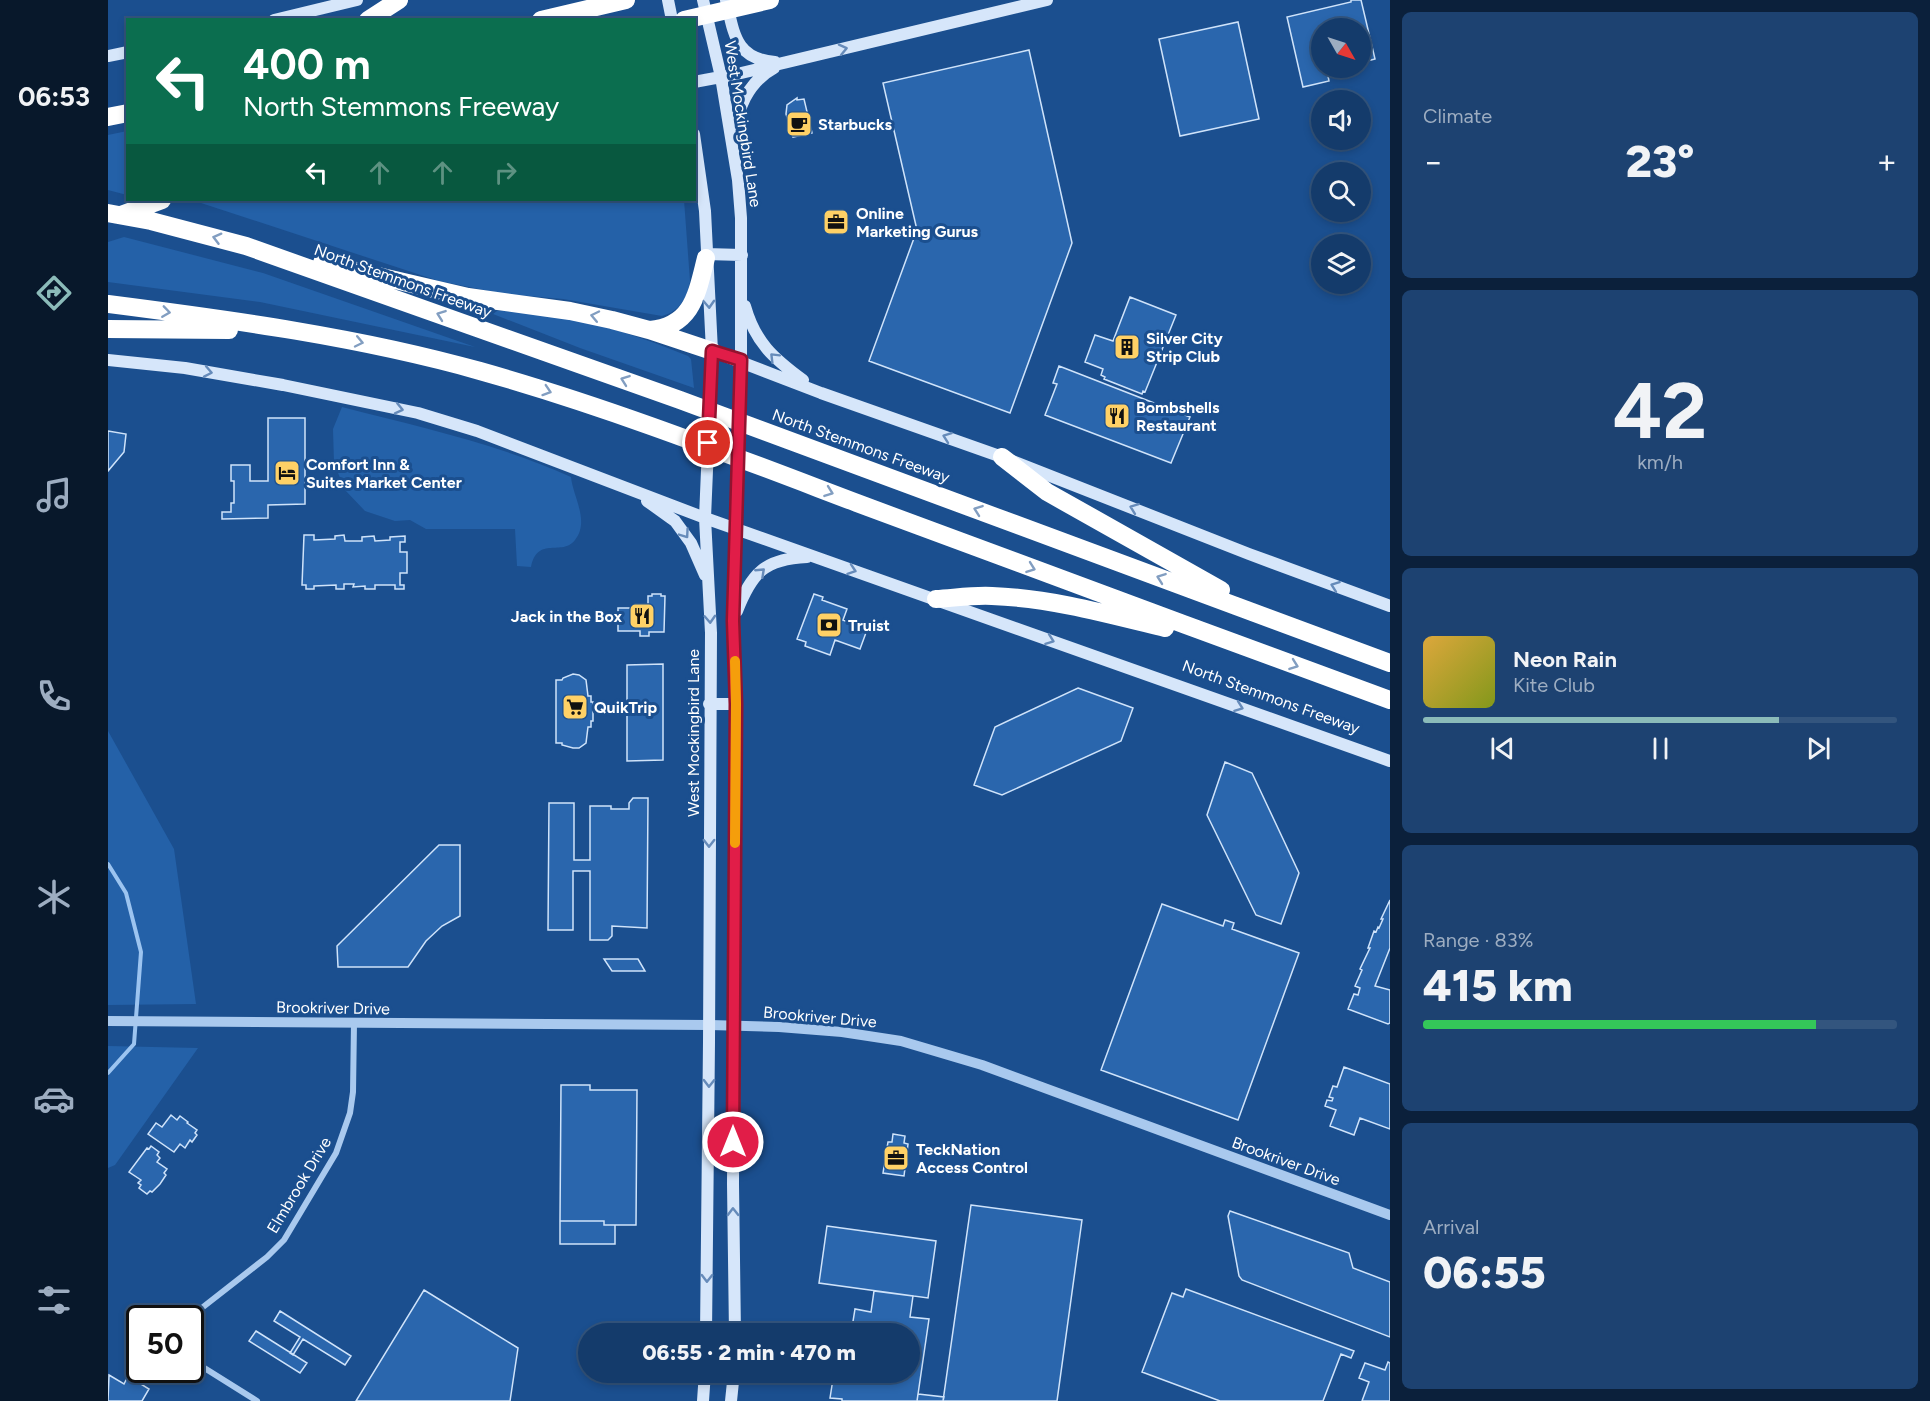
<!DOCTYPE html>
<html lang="en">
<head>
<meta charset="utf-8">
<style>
	body { margin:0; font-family:Figtree,sans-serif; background:#1d4271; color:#f1f3f6; height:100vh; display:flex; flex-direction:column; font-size:22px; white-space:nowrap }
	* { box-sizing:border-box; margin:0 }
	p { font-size:20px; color:#9dadc1 }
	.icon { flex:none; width:33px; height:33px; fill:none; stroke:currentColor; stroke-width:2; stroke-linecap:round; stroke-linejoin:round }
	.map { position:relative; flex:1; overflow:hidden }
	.details { display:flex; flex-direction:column; gap:12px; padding:12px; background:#0b203b; width:540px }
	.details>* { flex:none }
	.guide { position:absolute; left:18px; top:18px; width:570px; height:183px; border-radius:0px; box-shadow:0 3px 9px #0003,0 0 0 2px #33557e; background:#0b6e4f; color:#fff; overflow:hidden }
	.needle { width:39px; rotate:129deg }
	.fabs { position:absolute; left:1203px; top:18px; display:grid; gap:12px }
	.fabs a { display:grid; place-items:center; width:60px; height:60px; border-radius:50%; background:#143b6b; box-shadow:0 3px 9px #0003,0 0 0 2px #33557e; font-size:30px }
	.speed { position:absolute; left:18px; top:1305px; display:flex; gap:12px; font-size:30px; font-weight:700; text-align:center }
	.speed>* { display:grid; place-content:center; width:78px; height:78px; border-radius:50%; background:#143b6b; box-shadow:0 3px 9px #0003,0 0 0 2px #33557e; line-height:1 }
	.speed .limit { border:3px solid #111; border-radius:9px; background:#fff; color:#111 }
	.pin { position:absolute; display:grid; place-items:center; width:51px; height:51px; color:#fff; margin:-26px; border:3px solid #fff; border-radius:50%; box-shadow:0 2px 6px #0007 }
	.me { position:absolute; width:66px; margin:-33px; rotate:0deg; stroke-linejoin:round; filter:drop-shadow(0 0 4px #0008) }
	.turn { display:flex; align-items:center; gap:21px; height:126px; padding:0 18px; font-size:27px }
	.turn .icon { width:78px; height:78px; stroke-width:2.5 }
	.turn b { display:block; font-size:42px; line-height:51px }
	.lanes { display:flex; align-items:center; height:57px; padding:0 18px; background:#0003; justify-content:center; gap:30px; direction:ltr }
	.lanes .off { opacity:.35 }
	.big { font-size:45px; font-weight:800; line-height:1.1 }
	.details .tile { flex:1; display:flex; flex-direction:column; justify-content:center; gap:9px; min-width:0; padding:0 21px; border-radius:9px; background:#1d4271 }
	.details .dial { align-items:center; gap:0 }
	.dial b { font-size:78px; line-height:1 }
	.song { display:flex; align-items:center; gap:18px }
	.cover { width:72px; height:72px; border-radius:9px; background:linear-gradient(135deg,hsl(40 70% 55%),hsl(70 70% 35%)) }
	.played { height:6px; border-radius:3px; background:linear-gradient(90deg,#8bbbb9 75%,#33557e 75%) }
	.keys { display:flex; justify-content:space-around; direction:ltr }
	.heat { display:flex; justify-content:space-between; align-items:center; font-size:33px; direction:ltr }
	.charge { height:9px; border-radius:4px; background:linear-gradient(90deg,#34c759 83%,#33557e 0) }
	.trip { position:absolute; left:470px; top:1323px; width:342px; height:60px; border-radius:30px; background:#143b6b; box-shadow:0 3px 9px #0003,0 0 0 2px #33557e; font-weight:800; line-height:60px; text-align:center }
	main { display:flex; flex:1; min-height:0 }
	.dock { display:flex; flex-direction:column; width:108px; justify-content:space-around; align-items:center; background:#08182b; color:#9dadc1 }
	.dock .icon { width:42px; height:42px }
	.dock .selected { color:#8bbbb9 }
	.dock b { font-size:27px; color:#f1f3f6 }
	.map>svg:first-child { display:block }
</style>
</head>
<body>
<main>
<nav class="dock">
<b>06:53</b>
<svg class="icon selected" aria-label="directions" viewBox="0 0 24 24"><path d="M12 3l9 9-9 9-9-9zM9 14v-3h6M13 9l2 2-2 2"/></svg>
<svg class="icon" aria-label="music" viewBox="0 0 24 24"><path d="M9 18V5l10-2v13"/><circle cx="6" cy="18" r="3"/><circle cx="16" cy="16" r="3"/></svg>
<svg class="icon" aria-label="phone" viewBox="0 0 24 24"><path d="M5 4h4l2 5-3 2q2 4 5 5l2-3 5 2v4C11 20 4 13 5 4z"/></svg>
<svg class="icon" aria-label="climate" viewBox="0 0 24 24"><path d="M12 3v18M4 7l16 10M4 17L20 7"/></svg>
<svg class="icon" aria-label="car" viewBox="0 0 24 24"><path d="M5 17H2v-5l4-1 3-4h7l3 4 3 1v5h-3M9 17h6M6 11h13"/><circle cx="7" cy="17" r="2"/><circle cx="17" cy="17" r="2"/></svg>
<svg class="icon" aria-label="filters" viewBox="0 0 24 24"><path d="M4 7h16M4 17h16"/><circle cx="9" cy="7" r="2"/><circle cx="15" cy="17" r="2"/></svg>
</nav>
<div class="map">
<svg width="1282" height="1401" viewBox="0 0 1282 1401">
	<rect width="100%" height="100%" fill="#1b4f8f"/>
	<path fill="#2461a8" d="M19 131H20L19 195 0 190V135Z
		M100 200H576L582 281C580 297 571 312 554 316L455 299 396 294 331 281 93 203Z
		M16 237 155 273 367 347 152 302 0 282V242Z
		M389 311C455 311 520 331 580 356L583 359 586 388 472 348 385 314Z
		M234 407C312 427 390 444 463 477 465 497 482 521 467 540 454 557 430 535 423 567L409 566 407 529H318L302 520 287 521 257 511 237 490 226 463 225 429Z
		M0 731 66 849 88 1004 0 1005Z
		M0 1046 90 1048 7 1165 0 1168Z"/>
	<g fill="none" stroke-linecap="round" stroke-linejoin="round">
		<path stroke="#9cc4f0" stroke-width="4" d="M0 864 18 893 33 952 26 1044 0 1073"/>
	</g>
	<path fill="#2a66ad" stroke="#cfe3fa" stroke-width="1.5" d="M1243 0H1253L1267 59 1252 63V28H1214V68H1233L1219 71 1221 81 1195 87 1179 17 1243 2Z
		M1130 22 1151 119 1072 136 1051 39Z
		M921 50 964 243 902 413 761 361 809 230 775 83Z
		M689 98V100L696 99 704 133 685 137 678 114 679 105Z
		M1022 297 1068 315 1037 392 1035 391 1034 394 996 379 997 377 993 375 995 369 977 362 987 335 1005 341Z
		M951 366 1082 417 1063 463 937 415 949 384 945 383Z
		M160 418H197V504L160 505V518L114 519V512H123V503H126V481H123V465H142V481H160Z
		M0 431 18 434 16 452 0 471Z
		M196 535H206V540L227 539V536L236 535 237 541H254V537L266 536 267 541 282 540V537L297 536V542H292V552H299V573H292V585H296V589H287V585H267V589H257V586L245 587 246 584H236V589H228V585L206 586V589H198V585H194Z
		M544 594H553V596H557L556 632H541V636H532V631H510V608H540V596H544Z
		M706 594 715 597 714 600 739 609 735 620 759 630 752 649 727 640 722 655 697 646 698 642 689 639Z
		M555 664V760L519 761V665Z
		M465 674 471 675 478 680 480 696H483V702H485V721H483V727H480L478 743 471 748H465L454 745V743H448V680H454L455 678Z
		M970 688 1025 708 1013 741 894 795 866 785 887 727Z
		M1117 762 1144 773 1191 873 1173 924 1148 915 1099 815Z
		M525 798H540L539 928 504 926V936L500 940H482V871H465V930H440L441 803H466V860H482V806H503V809H521V803Z
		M331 845H352V916L334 926 318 941 300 967H230L229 946Z
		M1282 900V948L1267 986 1282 990V1023L1280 1024 1240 1009 1246 994 1250 995 1252 988 1247 986 1254 970 1252 969 1262 948H1260L1266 931 1268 932 1270 927 1271 928 1275 919H1273Z
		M1054 904 1115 926 1117 920 1126 923 1124 929 1191 953 1130 1120 993 1070Z
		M496 959H530L537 971H504Z
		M1236 1067 1282 1084V1129L1252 1118 1246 1135 1222 1126 1228 1110 1217 1106 1219 1100 1224 1101 1225 1098 1221 1097 1225 1086 1229 1087Z
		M453 1085H482V1090H529L528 1225H496V1221H452Z
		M63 1115 69 1120 72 1116 80 1122 79 1123 89 1130 87 1133 89 1135 84 1142 82 1140 77 1148 72 1144 66 1152 40 1134 48 1123 54 1127Z
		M785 1134 797 1136 796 1143 800 1144 796 1176 775 1173 780 1142H784Z
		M43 1146 51 1152 49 1155 52 1158 49 1162 59 1169 56 1173 58 1175 52 1184 44 1192 42 1191 39 1194 31 1188 33 1185 30 1183 33 1180 21 1172 39 1148 41 1149Z
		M863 1205 974 1220 949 1401H835Z
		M1122 1211 1241 1253 1245 1268 1282 1282V1337L1134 1280 1131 1276 1120 1216Z
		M452 1221H496V1225H507V1244H452Z
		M719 1226 828 1241 820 1298 711 1283Z
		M1078 1289 1246 1351 1243 1358 1233 1354 1215 1401H1112L1034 1372 1064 1293 1075 1297Z
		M316 1290 410 1348 402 1401H248Z
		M766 1291 805 1296 802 1317 821 1319 809 1401H734V1399L722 1398 725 1379 737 1381 738 1372H801V1334H743L747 1309 763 1312Z
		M172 1311 243 1356 237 1365 195 1339 185 1355 182 1353 192 1337 166 1321Z
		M148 1331 199 1363 192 1373 141 1341Z
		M1280 1362 1282 1363V1401H1254L1261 1382 1251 1378 1257 1363 1277 1370Z
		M1 1375 16 1384 20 1376 41 1389 34 1401H0Z
		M810 1394 836 1397 835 1401H809Z"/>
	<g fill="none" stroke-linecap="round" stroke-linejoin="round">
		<path stroke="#a9c9ee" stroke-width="6" d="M81 1318 159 1257 176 1240 228 1153 242 1113 245 1092 246 1023
			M82 1359 149 1401"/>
		<path stroke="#a9c9ee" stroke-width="10" d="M0 1021 602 1025 671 1027 734 1032 793 1041 874 1065 1282 1215"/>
		<path stroke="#d6e6fa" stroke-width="12" d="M560 0 564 20
			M595 0 613 77 630 180 633 218V360L625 621 628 704 625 1184 627 1334
			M618 0C626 33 627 59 667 62
			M166 20 249 0
			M0 56 20 52
			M586 82 629 74 939 0
			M586 134 597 211 604 351 597 518 603 633 601 1042 598 1334
			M627 138C628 110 640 82 666 68
			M598 254 634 255
			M637 306C647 342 665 358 695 380
			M604 351 713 393 894 457 1141 554 1282 606
			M0 360 77 368 175 385 310 413 369 431 597 518 1282 761
			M539 501 567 521 583 543 597 575
			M629 611C644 573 656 559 699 557
			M601 704H628
			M595 1401 597 1372
			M623 1401 626 1372"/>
		<path stroke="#fff" stroke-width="18" d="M260 20 291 0
			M433 20 518 0
			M576 20 662 0
			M0 117 20 113
			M0 213 43 221 138 246 572 400 1282 663
			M13 215 54 200
			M214 263 360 297 462 311 504 320 541 330 604 351
			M0 304C125 320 251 337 372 371 500 407 625 456 749 503 927 569 1104 635 1282 700
			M0 329 121 330
			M542 330C585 326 589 293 598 258
			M894 457 939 492 1113 590
			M828 599C846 598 865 595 884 596 942 598 1000 614 1057 628"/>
	</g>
	<defs><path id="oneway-chevron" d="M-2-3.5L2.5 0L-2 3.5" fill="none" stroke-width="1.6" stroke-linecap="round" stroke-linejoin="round" transform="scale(1.5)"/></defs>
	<g stroke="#668bba">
		<use href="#oneway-chevron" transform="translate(735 49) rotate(-13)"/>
		<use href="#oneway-chevron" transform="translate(601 304) rotate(87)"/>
		<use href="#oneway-chevron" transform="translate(666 357) rotate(-135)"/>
		<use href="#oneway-chevron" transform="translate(100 372) rotate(11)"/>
		<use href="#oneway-chevron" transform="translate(291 409) rotate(13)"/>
		<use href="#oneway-chevron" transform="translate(839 437) rotate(-160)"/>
		<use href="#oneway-chevron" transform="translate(1026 508) rotate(-159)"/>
		<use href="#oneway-chevron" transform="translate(577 534) rotate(55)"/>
		<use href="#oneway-chevron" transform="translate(744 570) rotate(19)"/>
		<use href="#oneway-chevron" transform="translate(653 572) rotate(-43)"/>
		<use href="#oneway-chevron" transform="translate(1227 586) rotate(-160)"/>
		<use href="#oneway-chevron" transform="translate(602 619) rotate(87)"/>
		<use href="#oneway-chevron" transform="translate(942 640) rotate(20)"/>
		<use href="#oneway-chevron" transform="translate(1131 707) rotate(20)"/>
		<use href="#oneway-chevron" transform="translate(601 843) rotate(90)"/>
		<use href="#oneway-chevron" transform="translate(601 1083) rotate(91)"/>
		<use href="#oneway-chevron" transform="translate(625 1212) rotate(-91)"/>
		<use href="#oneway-chevron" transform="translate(599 1278) rotate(91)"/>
	</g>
	<g stroke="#829ec1">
		<use href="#oneway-chevron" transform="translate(109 238) rotate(-165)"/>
		<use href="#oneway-chevron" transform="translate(58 312) rotate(8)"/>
		<use href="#oneway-chevron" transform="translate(333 315) rotate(-160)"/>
		<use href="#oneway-chevron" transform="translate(487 316) rotate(-168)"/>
		<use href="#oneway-chevron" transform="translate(251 342) rotate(12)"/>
		<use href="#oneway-chevron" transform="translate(517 380) rotate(-160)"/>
		<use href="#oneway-chevron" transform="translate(439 391) rotate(18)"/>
		<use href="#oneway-chevron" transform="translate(721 492) rotate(20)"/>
		<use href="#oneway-chevron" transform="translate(870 510) rotate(-160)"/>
		<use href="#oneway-chevron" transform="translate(923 568) rotate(20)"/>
		<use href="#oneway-chevron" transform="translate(1053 578) rotate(-160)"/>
		<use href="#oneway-chevron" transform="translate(1186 665) rotate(20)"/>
	</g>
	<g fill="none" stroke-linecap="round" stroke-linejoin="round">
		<g stroke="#92132f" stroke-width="15">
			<path id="route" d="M600 443 604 351 633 360 625 621 628 704 625 1142"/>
		</g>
		<use href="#route" stroke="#e11d48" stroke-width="10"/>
		<path stroke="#f59e0b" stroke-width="10" d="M627 661 628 704 627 843"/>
	</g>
	<defs>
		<g id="cafe-square" transform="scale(1.35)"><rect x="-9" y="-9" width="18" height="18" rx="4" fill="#ffd166" stroke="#1b4f8f"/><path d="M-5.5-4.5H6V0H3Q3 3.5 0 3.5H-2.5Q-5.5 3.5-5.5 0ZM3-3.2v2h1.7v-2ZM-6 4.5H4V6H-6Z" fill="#111"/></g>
		<g id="office-square" transform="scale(1.35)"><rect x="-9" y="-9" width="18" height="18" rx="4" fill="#ffd166" stroke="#1b4f8f"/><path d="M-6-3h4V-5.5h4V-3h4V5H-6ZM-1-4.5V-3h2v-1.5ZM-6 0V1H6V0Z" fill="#111"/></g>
		<g id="building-square" transform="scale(1.35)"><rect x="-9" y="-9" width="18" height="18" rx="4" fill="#ffd166" stroke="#1b4f8f"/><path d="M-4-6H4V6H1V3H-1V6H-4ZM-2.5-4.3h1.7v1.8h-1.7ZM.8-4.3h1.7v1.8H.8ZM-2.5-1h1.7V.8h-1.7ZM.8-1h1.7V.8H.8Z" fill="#111"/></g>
		<g id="restaurant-square" transform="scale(1.35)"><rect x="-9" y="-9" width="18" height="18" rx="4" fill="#ffd166" stroke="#1b4f8f"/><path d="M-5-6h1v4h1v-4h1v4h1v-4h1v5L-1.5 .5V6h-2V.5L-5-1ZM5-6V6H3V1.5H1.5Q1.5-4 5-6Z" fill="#111"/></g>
		<g id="hotel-square" transform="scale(1.35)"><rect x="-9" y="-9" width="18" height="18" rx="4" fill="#ffd166" stroke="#1b4f8f"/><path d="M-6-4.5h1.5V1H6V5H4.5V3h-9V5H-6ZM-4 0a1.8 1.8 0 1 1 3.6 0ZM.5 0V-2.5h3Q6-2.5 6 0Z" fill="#111"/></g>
		<g id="bank-square" transform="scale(1.35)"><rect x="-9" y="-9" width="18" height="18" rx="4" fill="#ffd166" stroke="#1b4f8f"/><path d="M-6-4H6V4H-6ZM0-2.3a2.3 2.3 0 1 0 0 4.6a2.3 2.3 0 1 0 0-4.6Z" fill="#111"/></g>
		<g id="supermarket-square" transform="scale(1.35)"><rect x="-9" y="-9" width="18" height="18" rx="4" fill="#ffd166" stroke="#1b4f8f"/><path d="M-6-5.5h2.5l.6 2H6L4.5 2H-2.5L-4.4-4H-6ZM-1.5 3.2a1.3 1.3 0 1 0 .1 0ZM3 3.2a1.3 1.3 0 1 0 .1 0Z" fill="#111"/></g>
	</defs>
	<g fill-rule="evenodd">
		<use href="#cafe-square" x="691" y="124"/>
		<use href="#office-square" x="728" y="222"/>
		<use href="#building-square" x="1019" y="347"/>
		<use href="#restaurant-square" x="1009" y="416"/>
		<use href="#hotel-square" x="179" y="473"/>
		<use href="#restaurant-square" x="534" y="616"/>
		<use href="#bank-square" x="721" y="625"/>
		<use href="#supermarket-square" x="467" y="707"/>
		<use href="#office-square" x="788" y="1158"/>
	</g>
	<g text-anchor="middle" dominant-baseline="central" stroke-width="6" stroke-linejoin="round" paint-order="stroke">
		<g font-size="16" fill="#fff" stroke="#1b4f8f">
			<text transform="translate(635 124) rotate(81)">West Mockingbird Lane</text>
			<text transform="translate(295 281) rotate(20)">North Stemmons Freeway</text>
			<text transform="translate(753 446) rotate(20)">North Stemmons Freeway</text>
			<text transform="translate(1163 697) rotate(20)">North Stemmons Freeway</text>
			<text transform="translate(585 733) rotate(-90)">West Mockingbird Lane</text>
			<text transform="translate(225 1008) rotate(1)">Brookriver Drive</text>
			<text transform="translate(712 1017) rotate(5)">Brookriver Drive</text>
			<text transform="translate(1178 1161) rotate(20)">Brookriver Drive</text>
			<text transform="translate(191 1185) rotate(-59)">Elmbrook Drive</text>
		</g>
		<g font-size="16" font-weight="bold" fill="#fff" stroke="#1b4f8f" text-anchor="start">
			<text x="710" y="124">Starbucks</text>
			<text x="748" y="213">Online<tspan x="748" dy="18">Marketing Gurus</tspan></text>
			<text x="1038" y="338">Silver City<tspan x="1038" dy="18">Strip Club</tspan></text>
			<text x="1028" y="407">Bombshells<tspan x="1028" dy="18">Restaurant</tspan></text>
			<text x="198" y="464">Comfort Inn &amp;<tspan x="198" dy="18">Suites Market Center</tspan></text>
			<text x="514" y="616" text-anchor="end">Jack in the Box</text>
			<text x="740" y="625">Truist</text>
			<text x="486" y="707">QuikTrip</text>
			<text x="808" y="1149">TeckNation<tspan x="808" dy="18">Access Control</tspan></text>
		</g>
	</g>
</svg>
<div class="fabs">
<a><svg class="needle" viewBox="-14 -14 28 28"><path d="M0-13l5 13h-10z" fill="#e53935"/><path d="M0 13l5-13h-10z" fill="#9dadc1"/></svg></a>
<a><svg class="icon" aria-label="sound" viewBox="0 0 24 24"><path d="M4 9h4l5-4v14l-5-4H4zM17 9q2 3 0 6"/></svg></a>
<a><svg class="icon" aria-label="search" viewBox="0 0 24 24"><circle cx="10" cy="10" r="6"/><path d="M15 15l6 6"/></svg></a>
<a><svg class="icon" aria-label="layers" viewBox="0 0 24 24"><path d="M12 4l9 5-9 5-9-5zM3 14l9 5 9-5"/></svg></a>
</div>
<div class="speed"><div class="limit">50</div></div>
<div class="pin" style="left:600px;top:443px;background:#d93025"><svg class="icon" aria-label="arrive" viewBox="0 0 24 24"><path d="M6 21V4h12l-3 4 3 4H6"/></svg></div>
<svg class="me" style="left:625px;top:1142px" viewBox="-20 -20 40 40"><circle r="17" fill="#e11d48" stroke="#fff" stroke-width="3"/><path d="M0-11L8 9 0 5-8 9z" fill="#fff"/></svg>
<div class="trip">06:55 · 2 min · 470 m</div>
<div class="guide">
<div class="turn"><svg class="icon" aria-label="left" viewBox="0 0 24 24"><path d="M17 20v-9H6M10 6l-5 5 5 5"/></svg><div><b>400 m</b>North Stemmons Freeway</div></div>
<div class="lanes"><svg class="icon" aria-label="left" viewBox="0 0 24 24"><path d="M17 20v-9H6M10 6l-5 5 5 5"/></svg><svg class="icon off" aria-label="ahead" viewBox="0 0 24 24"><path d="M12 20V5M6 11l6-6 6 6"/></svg><svg class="icon off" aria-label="ahead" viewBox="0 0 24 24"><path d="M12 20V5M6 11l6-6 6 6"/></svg><svg class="icon off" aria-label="right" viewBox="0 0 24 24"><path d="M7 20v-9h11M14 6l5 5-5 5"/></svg></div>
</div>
</div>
<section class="details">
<div class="tile"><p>Climate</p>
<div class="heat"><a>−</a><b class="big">23°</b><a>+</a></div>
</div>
<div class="tile dial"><b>42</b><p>km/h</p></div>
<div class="tile">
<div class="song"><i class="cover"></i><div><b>Neon Rain</b><p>Kite Club</p></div></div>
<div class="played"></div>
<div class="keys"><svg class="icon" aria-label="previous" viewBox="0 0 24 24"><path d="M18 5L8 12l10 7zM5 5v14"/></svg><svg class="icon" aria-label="pause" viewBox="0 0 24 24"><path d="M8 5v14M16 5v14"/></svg><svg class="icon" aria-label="next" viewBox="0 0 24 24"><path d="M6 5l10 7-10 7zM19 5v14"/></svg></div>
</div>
<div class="tile"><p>Range · 83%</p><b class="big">415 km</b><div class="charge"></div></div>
<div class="tile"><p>Arrival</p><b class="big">06:55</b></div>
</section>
</main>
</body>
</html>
